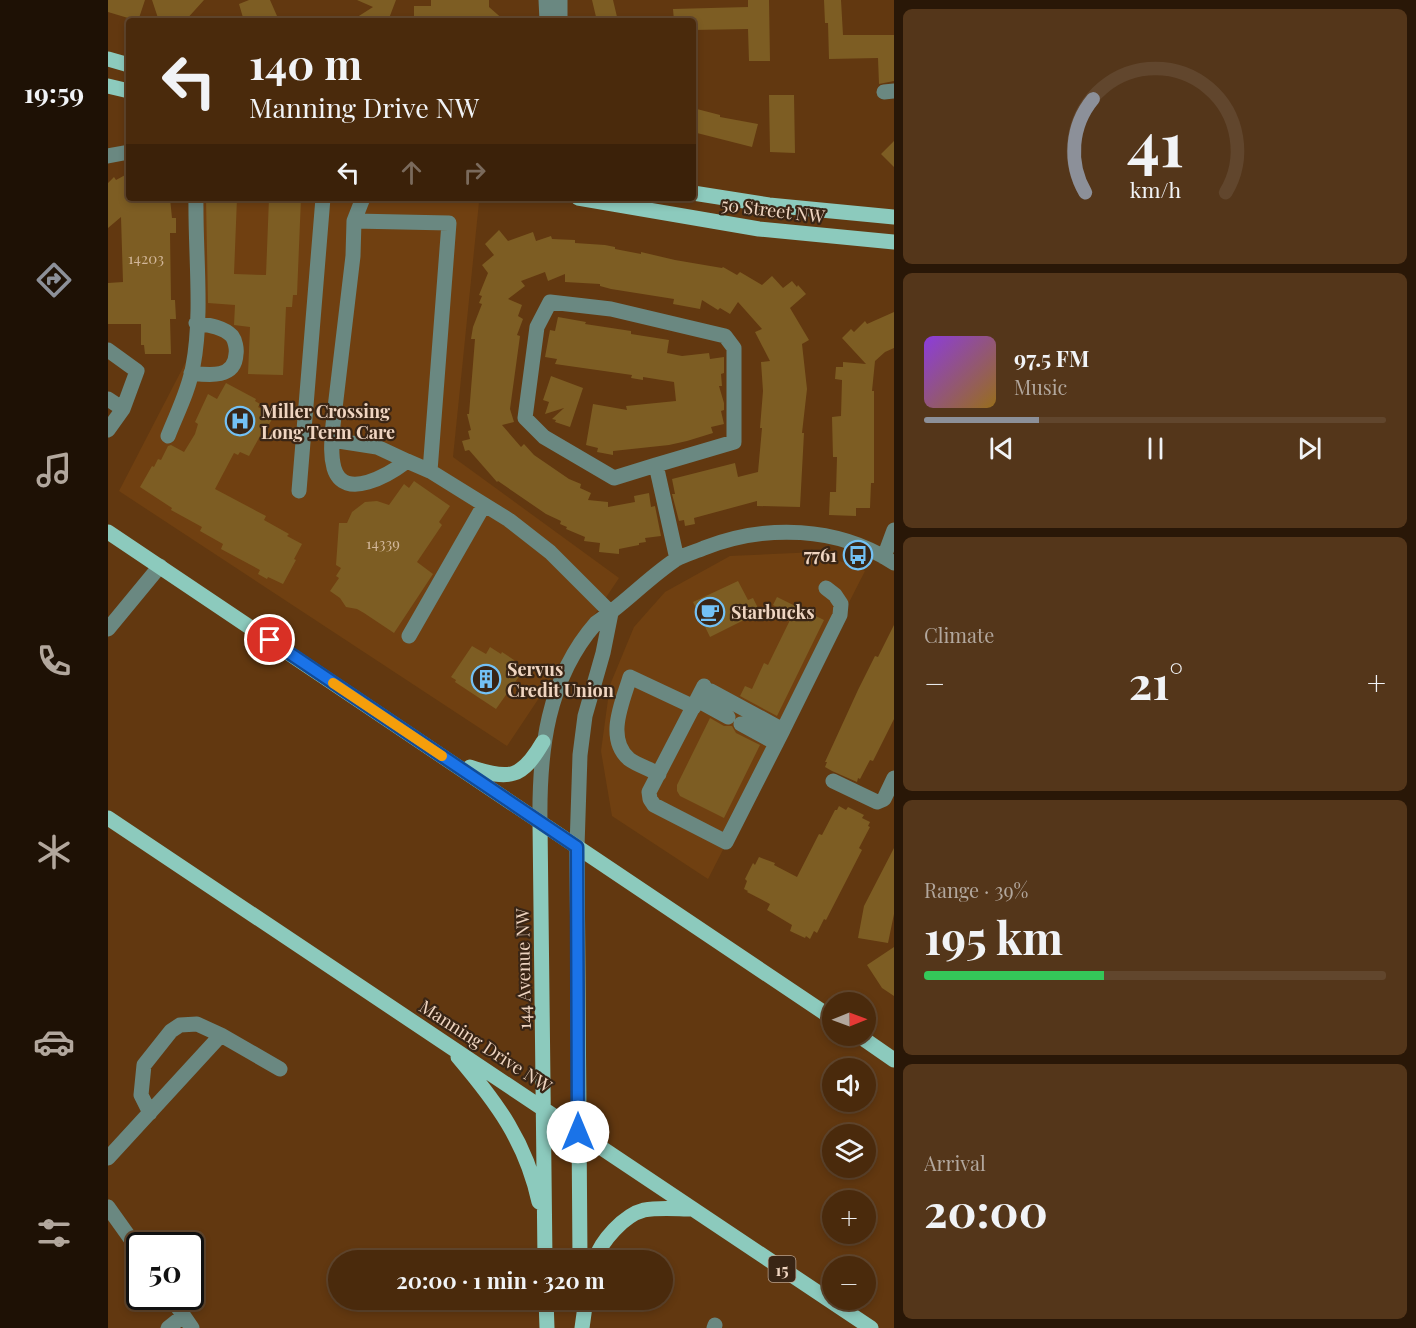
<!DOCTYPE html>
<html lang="en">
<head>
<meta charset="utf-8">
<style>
	body { margin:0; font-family:"Playfair Display",serif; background:#54361a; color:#f1f3f6; height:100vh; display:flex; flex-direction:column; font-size:22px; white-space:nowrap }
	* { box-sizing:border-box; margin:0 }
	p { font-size:20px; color:#b2a79d }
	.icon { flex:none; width:33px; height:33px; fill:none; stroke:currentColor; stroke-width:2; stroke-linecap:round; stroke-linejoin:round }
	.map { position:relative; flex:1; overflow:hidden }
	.panel { display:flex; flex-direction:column; gap:9px; padding:9px; background:#291707; width:522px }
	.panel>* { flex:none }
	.hud { position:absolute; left:18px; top:18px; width:570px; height:183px; border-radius:6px; box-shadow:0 3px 9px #0003,0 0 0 2px #61462d; background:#4a2a0c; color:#f1f3f6; overflow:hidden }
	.needle { width:39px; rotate:89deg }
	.tools { position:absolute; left:714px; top:992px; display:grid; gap:12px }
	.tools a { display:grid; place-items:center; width:54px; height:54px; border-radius:50%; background:#4a2a0c; box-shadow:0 3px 9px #0003,0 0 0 2px #61462d; font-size:30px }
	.speed { position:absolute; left:18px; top:1232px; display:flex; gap:12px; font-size:30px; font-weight:700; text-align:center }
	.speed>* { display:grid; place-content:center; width:78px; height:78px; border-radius:50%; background:#4a2a0c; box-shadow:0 3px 9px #0003,0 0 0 2px #61462d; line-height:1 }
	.speed .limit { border:3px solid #111; border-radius:9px; background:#fff; color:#111 }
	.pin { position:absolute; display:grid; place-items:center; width:51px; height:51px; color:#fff; margin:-26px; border:3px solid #fff; border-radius:50%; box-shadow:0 2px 6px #0007 }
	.me { position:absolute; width:66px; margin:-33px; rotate:0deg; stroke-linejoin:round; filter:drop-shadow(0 0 4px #0008) }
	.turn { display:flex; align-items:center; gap:21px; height:126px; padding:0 24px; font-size:27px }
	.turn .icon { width:78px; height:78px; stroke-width:2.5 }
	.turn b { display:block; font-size:42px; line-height:51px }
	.lanes { display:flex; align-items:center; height:57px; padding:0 24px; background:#0003; justify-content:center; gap:30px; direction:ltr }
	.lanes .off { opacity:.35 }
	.big { font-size:45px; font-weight:700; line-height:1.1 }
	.panel .widget { flex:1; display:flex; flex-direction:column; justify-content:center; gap:9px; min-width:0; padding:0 21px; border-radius:9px; background:#54361a }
	.panel .dial { align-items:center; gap:0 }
	.dial svg { height:156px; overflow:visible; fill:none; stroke:#61462d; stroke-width:7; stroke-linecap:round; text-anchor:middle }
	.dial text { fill:#f1f3f6; stroke:none }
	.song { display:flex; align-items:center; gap:18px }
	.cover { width:72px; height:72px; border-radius:9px; background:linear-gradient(135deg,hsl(270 70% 55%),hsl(40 70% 35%)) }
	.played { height:6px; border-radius:3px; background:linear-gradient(90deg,#8c9099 25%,#61462d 25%) }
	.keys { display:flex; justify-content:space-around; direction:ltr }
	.heat { display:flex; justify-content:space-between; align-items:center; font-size:33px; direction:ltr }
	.charge { height:9px; border-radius:4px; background:linear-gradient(90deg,#34c759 39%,#61462d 0) }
	.trip { position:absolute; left:220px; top:1250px; width:345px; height:60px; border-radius:30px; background:#4a2a0c; box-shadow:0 3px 9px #0003,0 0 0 2px #61462d; font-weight:700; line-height:60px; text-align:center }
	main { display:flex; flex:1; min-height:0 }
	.tabs { display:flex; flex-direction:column; width:108px; justify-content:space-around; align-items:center; background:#1e1105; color:#b2a79d }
	.tabs .icon { width:42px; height:42px }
	.tabs .current { color:#8c9099 }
	.tabs b { font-size:27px; color:#f1f3f6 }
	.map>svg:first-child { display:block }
</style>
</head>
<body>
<main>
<nav class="tabs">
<b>19:59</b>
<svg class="icon current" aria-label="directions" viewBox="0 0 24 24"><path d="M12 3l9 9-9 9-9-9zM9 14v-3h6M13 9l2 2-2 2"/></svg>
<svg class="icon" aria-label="music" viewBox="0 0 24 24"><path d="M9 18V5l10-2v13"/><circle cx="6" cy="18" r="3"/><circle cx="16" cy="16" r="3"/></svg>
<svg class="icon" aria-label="phone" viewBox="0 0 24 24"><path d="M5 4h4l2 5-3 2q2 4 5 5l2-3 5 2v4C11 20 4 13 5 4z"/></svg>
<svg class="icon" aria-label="climate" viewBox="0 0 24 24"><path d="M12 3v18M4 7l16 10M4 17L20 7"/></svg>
<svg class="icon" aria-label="car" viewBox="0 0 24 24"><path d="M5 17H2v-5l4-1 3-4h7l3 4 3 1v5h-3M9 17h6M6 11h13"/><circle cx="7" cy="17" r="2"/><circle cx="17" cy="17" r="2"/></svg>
<svg class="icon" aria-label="filters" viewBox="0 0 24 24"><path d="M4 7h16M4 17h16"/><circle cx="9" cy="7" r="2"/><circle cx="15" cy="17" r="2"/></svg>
</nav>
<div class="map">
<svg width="786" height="1328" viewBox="0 0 786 1328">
	<rect width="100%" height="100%" fill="#623810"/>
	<path fill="#704011" d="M85 198H357L371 202 345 457 511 578 399 746 11 491 83 352Z
		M709 552 757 571 600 879 504 816 493 751 502 685 526 627 557 592 622 556Z"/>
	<path fill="#7d5d23" d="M0 0H37L30 21 0 12Z
		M44 0H96L77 21H51Z
		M141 0H162L169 16 157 21H136L131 4Z
		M249 0H288L280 21H243L265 7Z
		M323 0H381V7L397 21H306V6H323Z
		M484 0H505L510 21H489Z
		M640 0H661L662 61H641L640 29 585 30V21H566L565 9 640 7Z
		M716 0H733L735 35H786V81L771 84 770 58 721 59 720 23H717Z
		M661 95H686L687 153 662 152Z
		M585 108 612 115V117L650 124 644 147 585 132Z
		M786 141V167L773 154Z
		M21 173V198H62L64 218H68V233H62L63 300H67L68 319H62L63 354H37L36 345H33V324H0V283L15 282 13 217 0 228V183L6 177 8 180Z
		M98 198H129L126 274 158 275 161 198H193L189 295H185L184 307H178L175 375 140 374 142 327 126 325 127 305 100 303Z
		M391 230 400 241 425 232 428 241 443 236 444 239 467 240V243L497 245 507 247V249L533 254V252L567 260 614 268 615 267 629 275 632 272 654 285 664 276 675 288 684 281 689 287 690 285 698 294 682 308 701 340 694 344 699 389 694 433H696L692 507 649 506V501L586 518 587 524 577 526 576 520 571 521 564 494H567L564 479 627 463 630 477 650 472 654 428H652L655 391 653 362 662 361 647 332 654 329 630 302 622 314 612 308 610 310 594 300 592 309 565 304 566 299 503 289 492 286V284L457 282V274L440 281 437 272 413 281 417 286 400 299 414 305 410 316 415 319 409 335 412 336 402 409 406 422 394 425 413 447 416 444 426 455 461 479 473 484 472 488 483 493 480 500 500 502V507L527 502 526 496 541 493 543 507 547 506 553 536 537 538 538 542 531 543V545L511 549V554L491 552 492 543 476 541 477 537 458 529 459 527 452 524 453 521 438 514 390 481 389 482 361 450 357 451 354 441 362 439 360 431 363 430 359 414H361L367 339H363L365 327 374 304 371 303 374 296 371 295 380 273 374 265 386 255 377 244Z
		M786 312V348L777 352 767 361 764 391H766V483H763L762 508H748V516L721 515 722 492H728L729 457H725L724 417 733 416 734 380 727 379 728 367H735V362L758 364 734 338 743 329 746 332 757 321 759 324Z
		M450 317 478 322 477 324 523 331V334L561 340 559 353 574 356 601 353 602 359 616 357V373L613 374 614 386H611L616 403V410L613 411 616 424 603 427 605 433 579 441 561 445 505 451V455L489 452 490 448 478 445 485 404 519 410 518 406 568 401 566 382 535 377V380L523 378 524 375 447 364 449 359 437 357 442 330 447 331Z
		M443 376 475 388 462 427 447 422 448 420 444 419 456 408 437 414 441 402 435 400Z
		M118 383 148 399 147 401 152 404 150 407 166 416 160 426 158 425 141 456 132 452 130 455 126 453 107 489 158 516 156 520 181 534 179 536 194 544 186 559 188 560 175 584 160 577 159 579 150 574 152 570 113 549 115 544 92 531 94 527 63 510 64 508 32 487 44 466 46 467 50 459 53 460 60 446 63 445 76 452 87 434 90 424 87 422 100 394 109 399Z
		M306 481 342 506 331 522 334 525 309 562 325 574 286 633 256 613 249 609 238 607 232 598 222 591 231 578 228 576 233 568 228 565 231 523H239L244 512 257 502 269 501 281 505 296 484 301 488Z
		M630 581 640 600 645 598 652 612 602 637 585 602Z
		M669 597 716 620 669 716 632 696 637 686 644 689 656 663 660 665 684 616 665 605Z
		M786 625V719L765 761 762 760 752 779 750 778 749 782 724 771 717 767 719 762H717L750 690 767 656 770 657Z
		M364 646 378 654 382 647 393 654 394 652 406 660 404 663 415 671 388 709 347 682 348 680 343 677Z
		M602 718 616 726H624L628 733 652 745 616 818 572 796 569 791V785Z
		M731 806 738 810 740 807 756 815 754 818 762 822 760 826 762 827 751 848 754 850 718 920 716 919 709 933 706 931 702 939 698 936 697 938 682 931 684 925 659 910 662 904 639 892 640 891 636 889 639 881 637 879 645 863 647 865 651 857 667 863 666 865 689 877 711 834 714 835 727 810H729Z
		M786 848V914L780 943 750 938 756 906Z
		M786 947V996L774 988 759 965Z"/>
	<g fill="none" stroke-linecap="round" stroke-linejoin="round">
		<path stroke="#6a8881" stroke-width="15" d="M438 0 439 21
			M452 0V21
			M776 92 786 91
			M0 156 21 152
			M255 198 246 221 245 256 225 425C224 439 222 454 226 468 236 502 282 474 299 461L322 471 401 520 442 552 503 613
			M246 221 341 223 322 471
			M0 350 29 371 15 409
			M83 373C100 375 127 379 128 354 129 349 127 340 124 336 115 327 100 325 88 323
			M0 399 15 409 0 430
			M60 436C69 413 81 390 85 366 95 314 87 251 88 198
			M224 440 269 447 299 461
			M548 465 626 442V348L617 336 503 309 442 302 429 327 417 418 436 437 506 478 548 465 569 559
			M191 491 215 198
			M776 557 786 530
			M0 629 52 566
			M301 636 376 505
			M596 686 541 792 542 799 546 805 618 842 675 730 603 691
			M589 700 620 717
			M633 724 668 743
			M675 730 732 615 733 604 727 595 718 588
			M551 774C542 769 529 765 521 759 497 738 515 701 522 677L586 707
			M725 781 769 802 776 799 786 778
			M432 822C431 751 439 679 488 623 516 604 539 579 567 560 575 555 587 552 596 548 658 524 729 526 786 563
			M469 847 472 755 477 716 495 653 503 613
			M113 1035 172 1069
			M0 1158 113 1035 89 1024 72 1025 63 1031 36 1065 33 1095 42 1113
			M0 1207 32 1252
			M62 1296 84 1328
			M60 1328 75 1316
			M606 1328 607 1325"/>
		<path stroke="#8ccabd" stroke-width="15" d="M0 59 21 65
			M0 86 21 91
			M585 193 661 205 786 217
			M470 198 651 229 786 242
			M0 532 724 1018
			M362 767C402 781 414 778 435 742
			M0 818 763 1328
			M432 822 437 1260
			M469 847 472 1260
			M750 1035 786 1060
			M350 1057C389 1103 418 1142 431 1202
			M487 1260C493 1241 516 1215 536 1210 551 1207 570 1209 585 1209
			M438 1299 439 1328
			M474 1328 478 1299"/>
	</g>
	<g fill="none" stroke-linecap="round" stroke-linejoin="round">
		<g stroke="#114b97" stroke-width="15">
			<path id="route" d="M162 640 469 847 470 1132"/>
		</g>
		<use href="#route" stroke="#1a73e8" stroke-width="10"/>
		<path stroke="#f59e0b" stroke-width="10" d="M225 683 334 756"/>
	</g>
	<defs>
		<g id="hospital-ring" transform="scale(1.5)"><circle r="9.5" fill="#392515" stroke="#73c1f5" stroke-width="1.5"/><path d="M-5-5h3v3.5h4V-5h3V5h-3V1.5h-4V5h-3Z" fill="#73c1f5"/></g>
		<g id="bus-ring" transform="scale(1.5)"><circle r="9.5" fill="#392515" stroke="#73c1f5" stroke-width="1.5"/><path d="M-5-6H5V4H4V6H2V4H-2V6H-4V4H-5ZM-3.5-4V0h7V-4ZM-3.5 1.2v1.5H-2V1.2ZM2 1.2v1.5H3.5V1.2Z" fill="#73c1f5"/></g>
		<g id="cafe-ring" transform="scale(1.5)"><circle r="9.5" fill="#392515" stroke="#73c1f5" stroke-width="1.5"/><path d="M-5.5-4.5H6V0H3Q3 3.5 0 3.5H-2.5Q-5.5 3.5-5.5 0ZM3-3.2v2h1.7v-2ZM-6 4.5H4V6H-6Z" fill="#73c1f5"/></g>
		<g id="building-ring" transform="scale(1.5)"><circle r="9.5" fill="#392515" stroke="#73c1f5" stroke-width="1.5"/><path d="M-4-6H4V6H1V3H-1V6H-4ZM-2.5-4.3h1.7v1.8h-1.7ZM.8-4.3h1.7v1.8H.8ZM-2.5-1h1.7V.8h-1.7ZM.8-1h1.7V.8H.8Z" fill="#73c1f5"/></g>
	</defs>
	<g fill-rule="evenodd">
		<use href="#hospital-ring" x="132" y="421"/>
		<use href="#bus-ring" x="750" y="555"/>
		<use href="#cafe-ring" x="602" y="612"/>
		<use href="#building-ring" x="378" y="679"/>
	</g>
	<g text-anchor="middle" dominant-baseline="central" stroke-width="4.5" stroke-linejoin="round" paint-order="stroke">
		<g font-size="15" fill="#d2b79a">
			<text x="38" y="258">14203</text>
			<text x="275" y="543">14339</text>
		</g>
		<rect fill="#392515" stroke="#b8a08d" stroke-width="1.5" x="660.5" y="1256" width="27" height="26" rx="4.5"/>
		<g font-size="16" font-weight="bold" fill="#efd5c1">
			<text x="674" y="1269">15</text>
		</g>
		<g font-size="18" fill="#efd5c1" stroke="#392515">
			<text transform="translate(665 210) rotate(7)">50 Street NW</text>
			<text transform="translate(415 969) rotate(-91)">144 Avenue NW</text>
			<text transform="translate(378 1046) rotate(33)">Manning Drive NW</text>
		</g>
		<g font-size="18" font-weight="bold" fill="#efd5c1" stroke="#392515" text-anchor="start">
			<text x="153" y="411">Miller Crossing<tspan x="153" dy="21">Long Term Care</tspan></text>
			<text x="729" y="555" text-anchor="end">7761</text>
			<text x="623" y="612">Starbucks</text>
			<text x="399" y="669">Servus<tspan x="399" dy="21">Credit Union</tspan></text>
		</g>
	</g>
</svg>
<div class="tools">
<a><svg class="needle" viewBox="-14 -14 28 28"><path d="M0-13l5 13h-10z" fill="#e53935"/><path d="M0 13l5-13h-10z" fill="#b2a79d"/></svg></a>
<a><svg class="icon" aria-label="sound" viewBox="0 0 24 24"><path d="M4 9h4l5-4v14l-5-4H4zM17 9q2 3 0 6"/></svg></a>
<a><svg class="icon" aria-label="layers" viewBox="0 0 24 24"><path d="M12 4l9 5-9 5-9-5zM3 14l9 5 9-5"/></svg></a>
<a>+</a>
<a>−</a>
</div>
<div class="speed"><div class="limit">50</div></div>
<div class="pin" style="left:162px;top:640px;background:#d93025"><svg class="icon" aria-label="arrive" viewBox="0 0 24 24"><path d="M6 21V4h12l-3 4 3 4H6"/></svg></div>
<svg class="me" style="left:470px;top:1132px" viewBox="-20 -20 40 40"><circle r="19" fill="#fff"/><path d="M0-13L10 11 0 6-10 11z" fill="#1a73e8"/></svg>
<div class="trip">20:00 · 1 min · 320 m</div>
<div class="hud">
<div class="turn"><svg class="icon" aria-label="left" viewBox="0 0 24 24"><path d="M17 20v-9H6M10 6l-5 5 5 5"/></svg><div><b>140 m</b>Manning Drive NW</div></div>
<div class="lanes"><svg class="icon" aria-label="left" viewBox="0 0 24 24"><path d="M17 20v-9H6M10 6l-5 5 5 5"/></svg><svg class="icon off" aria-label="ahead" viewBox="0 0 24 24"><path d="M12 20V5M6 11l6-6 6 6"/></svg><svg class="icon off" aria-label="right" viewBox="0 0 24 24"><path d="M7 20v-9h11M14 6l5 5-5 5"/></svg></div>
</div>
</div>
<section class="panel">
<div class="widget dial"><svg viewBox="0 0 100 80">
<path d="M14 69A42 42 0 1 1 86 69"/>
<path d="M14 69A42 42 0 0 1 18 21" stroke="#8c9099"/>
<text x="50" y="56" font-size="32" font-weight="700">41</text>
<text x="50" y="72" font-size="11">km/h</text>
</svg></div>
<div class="widget">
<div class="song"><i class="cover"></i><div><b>97.5 FM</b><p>Music</p></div></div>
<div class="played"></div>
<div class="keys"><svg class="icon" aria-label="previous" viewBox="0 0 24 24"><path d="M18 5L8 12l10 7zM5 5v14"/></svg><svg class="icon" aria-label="pause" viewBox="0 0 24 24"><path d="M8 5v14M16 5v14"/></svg><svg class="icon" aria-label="next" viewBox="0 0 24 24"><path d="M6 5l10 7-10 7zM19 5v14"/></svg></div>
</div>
<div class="widget"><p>Climate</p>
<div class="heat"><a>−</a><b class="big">21°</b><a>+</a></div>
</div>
<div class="widget"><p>Range · 39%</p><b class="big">195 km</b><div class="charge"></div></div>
<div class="widget"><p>Arrival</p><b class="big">20:00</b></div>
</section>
</main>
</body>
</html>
